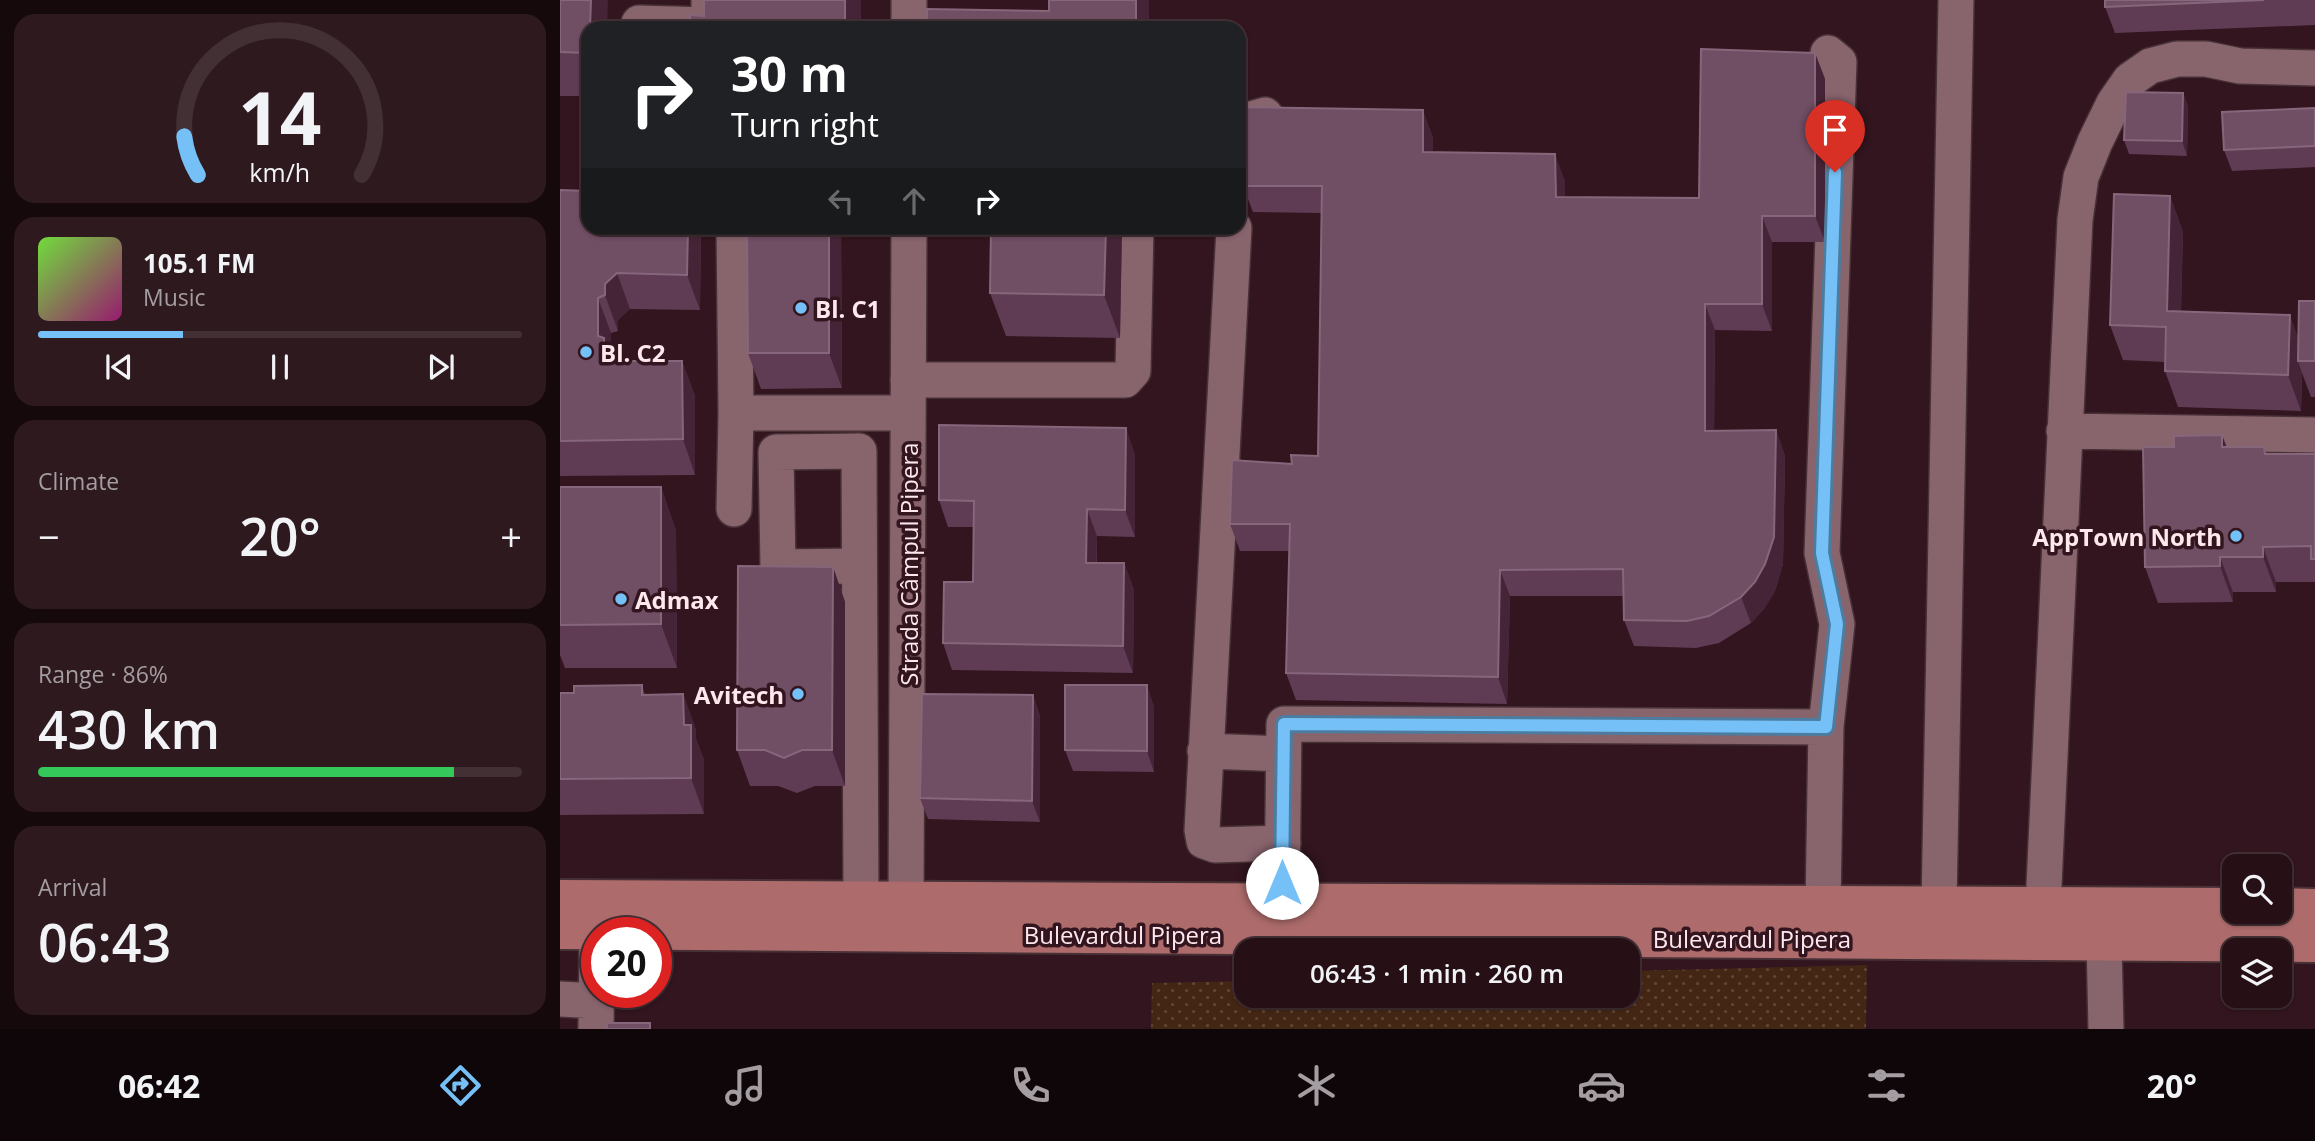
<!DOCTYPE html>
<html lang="en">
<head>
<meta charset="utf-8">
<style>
	body { margin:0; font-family:"Open Sans",sans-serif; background:#2e191f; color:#f1f3f6; height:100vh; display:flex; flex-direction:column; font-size:26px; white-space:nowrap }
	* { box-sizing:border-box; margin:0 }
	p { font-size:23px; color:#a49da1 }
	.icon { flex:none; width:38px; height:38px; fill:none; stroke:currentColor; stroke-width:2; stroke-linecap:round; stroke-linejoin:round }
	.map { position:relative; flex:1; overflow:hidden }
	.drawer { display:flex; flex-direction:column; gap:14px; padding:14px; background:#15090c; width:560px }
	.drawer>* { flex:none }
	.banner { position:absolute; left:21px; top:21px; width:665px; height:214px; border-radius:21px; box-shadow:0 2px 5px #0004,0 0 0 2px #423035; background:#202124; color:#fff; overflow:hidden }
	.buttons { position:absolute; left:1662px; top:854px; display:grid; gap:14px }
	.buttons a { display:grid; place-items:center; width:70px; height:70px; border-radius:14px; background:#261016; box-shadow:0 2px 5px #0004,0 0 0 2px #423035; font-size:35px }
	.speed { position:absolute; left:21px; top:917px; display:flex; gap:14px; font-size:35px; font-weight:700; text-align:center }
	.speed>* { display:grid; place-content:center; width:91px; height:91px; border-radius:50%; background:#261016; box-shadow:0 2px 5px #0004,0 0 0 2px #423035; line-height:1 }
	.speed .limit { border:10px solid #d22; background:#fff; color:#111 }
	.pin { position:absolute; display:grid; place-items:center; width:60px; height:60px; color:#fff; margin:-72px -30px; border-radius:50% 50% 50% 0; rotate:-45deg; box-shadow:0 0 7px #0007 }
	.pin .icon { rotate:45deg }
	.me { position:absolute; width:77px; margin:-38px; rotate:0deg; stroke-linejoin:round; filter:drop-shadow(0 0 5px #0008) }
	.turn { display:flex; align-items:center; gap:24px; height:147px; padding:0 35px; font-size:32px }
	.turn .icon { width:91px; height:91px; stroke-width:2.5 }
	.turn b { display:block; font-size:49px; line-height:60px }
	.lanes { display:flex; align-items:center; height:66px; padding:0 35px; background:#0003; justify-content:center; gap:35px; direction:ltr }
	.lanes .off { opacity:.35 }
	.big { font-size:52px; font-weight:600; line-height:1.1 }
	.drawer .card { flex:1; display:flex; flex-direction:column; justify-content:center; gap:10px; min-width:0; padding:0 24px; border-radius:21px; background:#2e191f }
	.drawer .dial { align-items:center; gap:0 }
	.dial svg { height:182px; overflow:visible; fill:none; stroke:#423035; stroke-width:7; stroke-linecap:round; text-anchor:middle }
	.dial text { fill:#f1f3f6; stroke:none }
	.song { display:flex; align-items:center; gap:21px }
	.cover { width:84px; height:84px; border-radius:10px; background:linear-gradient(135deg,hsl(100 70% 55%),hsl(320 70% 35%)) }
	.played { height:7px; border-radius:4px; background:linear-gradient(90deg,#75c0f6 30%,#423035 30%) }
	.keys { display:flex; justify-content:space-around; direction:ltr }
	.heat { display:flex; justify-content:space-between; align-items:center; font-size:38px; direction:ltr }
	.charge { height:10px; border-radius:5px; background:linear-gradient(90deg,#34c759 86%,#423035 0) }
	.trip { position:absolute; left:674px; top:938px; width:406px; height:70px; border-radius:21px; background:#261016; box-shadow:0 2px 5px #0004,0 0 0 2px #423035; font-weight:600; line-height:70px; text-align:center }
	.tab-bar { display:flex; height:112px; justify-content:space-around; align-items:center; background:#0f0609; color:#a49da1 }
	.tab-bar .icon { width:49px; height:49px }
	.tab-bar .selected { color:#75c0f6 }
	.tab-bar b { font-size:32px; color:#f1f3f6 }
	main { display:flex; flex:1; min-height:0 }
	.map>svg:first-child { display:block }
</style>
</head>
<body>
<main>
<section class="drawer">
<div class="card dial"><svg viewBox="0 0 100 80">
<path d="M14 69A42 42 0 1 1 86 69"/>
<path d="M14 69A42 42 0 0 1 8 52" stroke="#75c0f6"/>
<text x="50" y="56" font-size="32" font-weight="700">14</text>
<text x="50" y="72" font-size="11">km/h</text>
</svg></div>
<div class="card">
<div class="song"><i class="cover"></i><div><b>105.1 FM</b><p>Music</p></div></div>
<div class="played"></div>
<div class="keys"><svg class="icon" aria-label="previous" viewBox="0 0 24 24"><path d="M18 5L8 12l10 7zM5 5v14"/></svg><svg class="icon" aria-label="pause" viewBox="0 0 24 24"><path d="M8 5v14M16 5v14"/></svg><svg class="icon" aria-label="next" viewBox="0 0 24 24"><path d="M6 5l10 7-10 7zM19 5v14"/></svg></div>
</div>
<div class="card"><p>Climate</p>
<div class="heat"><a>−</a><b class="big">20°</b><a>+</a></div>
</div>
<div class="card"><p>Range · 86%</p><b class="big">430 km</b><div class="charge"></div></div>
<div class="card"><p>Arrival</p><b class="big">06:43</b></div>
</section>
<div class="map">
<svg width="1755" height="1029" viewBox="0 0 1755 1029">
	<defs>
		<pattern id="grass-dots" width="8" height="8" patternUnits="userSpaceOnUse" patternTransform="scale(1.75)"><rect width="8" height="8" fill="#442614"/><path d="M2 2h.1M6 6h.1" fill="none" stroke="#604636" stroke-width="1.8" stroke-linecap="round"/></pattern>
	</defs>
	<rect width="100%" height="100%" fill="#32151e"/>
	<path fill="url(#grass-dots)" d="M1307 965 1306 1029H591L592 983 686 981V996H1068V971Z"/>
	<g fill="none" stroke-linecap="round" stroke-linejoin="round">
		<g stroke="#473036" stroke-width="38">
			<path id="minor" d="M349 0V28
				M79 28V23L149 25V0
				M679 132 688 120 705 115
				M174 228 176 413H348
				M674 228 642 830 644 841 655 845 723 843
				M348 380H565L573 371 576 228
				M1504 431 1755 435
				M174 509 176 413
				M299 566 218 567 216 452 299 451 301 900
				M645 751 723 754
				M346 900 349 228
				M722 903 724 724 1266 727
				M1263 906 1266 727 1277 624 1262 553 1279 62 1268 53
				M1379 906 1396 0
				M1483 907 1515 220 1521 177 1535 142 1554 103 1570 80 1590 66 1617 59H1646L1680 66 1755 68
				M1544 941 1546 1029
				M0 999 36 1001
				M36 1029 37 931"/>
		</g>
		<g stroke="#473036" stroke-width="42">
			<path id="major" d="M0 899 1675 907
				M1720 907 1755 908
				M0 930 1755 943"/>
		</g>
		<use href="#minor" stroke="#88646d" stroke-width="35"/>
		<use href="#major" stroke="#ad6c6b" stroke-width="38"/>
	</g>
	<path fill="#5f3b54" d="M0 0 28 28V96H0Z
		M1545 0H1755V25L1555 33 1545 7Z
		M1255 53 1265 79V242H1212V331L1155 330 1154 430H1216L1225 456 1223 564 1215 591 1204 609 1191 623 1159 643 1136 648 1074 646 1064 620V596H950L947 704 736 700 726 673 729 551H680L670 524 732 464 758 456 761 213 693 212 683 186 873 137V152L1005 181V197L1139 198Z
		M1623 93 1628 107 1627 156 1569 154 1564 140Z
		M1755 108V167L1672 171 1664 150Z
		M0 190 141 228 140 310 70 309 58 320V331L51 333V358L54 361H122L135 396V475L0 476Z
		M1610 196 1623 232 1621 311 1738 338 1755 301V397H1751L1742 373 1741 411 1618 407 1605 371V362L1563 360 1550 325Z
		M187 228H281L282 388 201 389 188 353Z
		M562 228 560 338 446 336 430 293Z
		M1662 435 1667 447H1704L1707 454H1755V445V582H1716V592H1673V602L1598 603 1585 567 1614 447Z
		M575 454V537L537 536V563H564L574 590 573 673 392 670 383 643 413 582 414 527H388L379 500Z
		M0 487H101L116 531 117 668H5L0 655Z
		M273 567 285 602V786H255L237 793 218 786H190L177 750Z
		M82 685 85 695 123 694 136 730V739L144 760V814L0 815V693H14Z
		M473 695 480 716V822L368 819 360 798Z
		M594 706V772L513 771 505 750Z"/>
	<path fill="#462437" d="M31 0H48L47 28H30Z
		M285 0H301V28H285Z
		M576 0H589V28H576Z
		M1255 53 1265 79V242L1255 216Z
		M1623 93 1628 107 1627 156 1622 141Z
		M863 110 873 137V178L863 152Z
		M995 154 1005 181V223L996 197Z
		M1610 196 1623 232 1620 346 1607 311Z
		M1202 216 1212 242V331L1202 304Z
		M128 228H141L140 310 127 275Z
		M269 228H281L282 388 269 353Z
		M546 228H562L560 338 544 295Z
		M57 273 70 309 58 320V331L45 295V284Z
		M38 298 51 333V358L57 374V388L38 336Z
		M1145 304 1155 330 1154 457 1145 431Z
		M1730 315 1743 351 1738 361 1742 373 1741 411 1728 375Z
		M122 361 135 396V475L123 439Z
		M566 428 575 454V537L565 510Z
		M1216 430 1225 456 1223 564 1215 591 1204 609 1191 623 1181 597Z
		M1662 435 1675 471 1662 447Z
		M101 487 116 531 117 668 101 624Z
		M527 509 537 536 536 589 526 563Z
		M1703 547 1716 582V592L1703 557Z
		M1660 557 1673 592V602L1660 566Z
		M564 563 574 590 573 673 563 646Z
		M273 567 285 602V786L272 750Z
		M940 570 950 596 947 704 938 677Z
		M587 685 594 706V772L587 751Z
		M123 694 136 730V739L144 760V814L131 778 124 725Z
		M473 695 480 716V822L472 801Z"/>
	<path fill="#704e64" stroke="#86667a" stroke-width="2" d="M0 0H31L30 28H28V53L0 52Z
		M144 0H285V28H130V15L144 16Z
		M489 0H576V28H367V9L489 11Z
		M1545 0H1704L1545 7Z
		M1141 49 1255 53V216H1202V304H1145V431L1216 430 1214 537 1205 564 1195 582 1181 597 1149 616 1127 621 1064 620 1063 569 940 570 938 677 726 673 730 524H670L672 460 732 464 731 455 758 456 762 186H683L684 107 863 110V152L995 154 996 197 1139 198Z
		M1566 92 1623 93 1622 141 1564 140Z
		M1755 108V146L1664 150 1662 112Z
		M0 190 28 191V228H128L127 275 57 273 45 284V295L38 298V336L44 338V353L54 361H122L123 439 0 441Z
		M1554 194 1610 196 1607 311 1730 315 1728 375 1605 371 1606 327 1550 325Z
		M187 228H269V353H188Z
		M431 228H546L544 295 430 293Z
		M1739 301H1755V361H1738Z
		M379 425 566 428 565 510 527 509 526 563H564L563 646 383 643 384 582H413L414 501 379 500Z
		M1662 435V447H1704L1705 454H1755V445V559H1751V546L1703 547V557H1660V566L1585 567 1583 447H1614V436Z
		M0 487H101V624L0 625Z
		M178 566 273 567 272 750H242L224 758 205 750H177Z
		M82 685V695L123 694 124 725H131V778L0 779V693H14V686Z
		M505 685H587V751L505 750Z
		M362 694 473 695 472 801 360 798Z
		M47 1023H90V1029H47Z"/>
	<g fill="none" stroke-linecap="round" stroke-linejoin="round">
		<g stroke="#4c7da0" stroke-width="18">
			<path id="route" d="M722 883 724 724 1266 727 1277 624 1262 553 1275 172"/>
		</g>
		<use href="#route" stroke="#75c0f6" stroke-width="12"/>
	</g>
	<g fill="#75c0f6" stroke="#32151e" stroke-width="2.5">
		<circle cx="241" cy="308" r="7"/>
		<circle cx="26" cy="352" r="7"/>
		<circle cx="1676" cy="536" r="7"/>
		<circle cx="61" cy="599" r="7"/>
		<circle cx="238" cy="694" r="7"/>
	</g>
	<g text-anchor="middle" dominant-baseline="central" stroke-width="7" stroke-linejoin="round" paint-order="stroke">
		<g font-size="24" font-weight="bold" fill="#fee8ed" stroke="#32151e" text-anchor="start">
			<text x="255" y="308">Bl. C1</text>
			<text x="40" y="352">Bl. C2</text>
			<text x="1662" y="536" text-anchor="end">AppTown North</text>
			<text x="75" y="599">Admax</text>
			<text x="224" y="694" text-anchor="end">Avitech</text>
		</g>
		<g font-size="24" fill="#fee8ed" stroke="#32151e">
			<text transform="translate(348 564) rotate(-90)">Strada Câmpul Pipera</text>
			<text x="563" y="934">Bulevardul Pipera</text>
			<text x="1192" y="938">Bulevardul Pipera</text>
		</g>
	</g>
</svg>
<div class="buttons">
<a><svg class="icon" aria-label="search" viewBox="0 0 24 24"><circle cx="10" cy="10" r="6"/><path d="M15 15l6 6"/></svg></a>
<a><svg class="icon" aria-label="layers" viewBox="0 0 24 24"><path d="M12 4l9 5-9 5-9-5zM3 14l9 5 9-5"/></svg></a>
</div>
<div class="speed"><div class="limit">20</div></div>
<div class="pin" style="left:1275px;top:172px;background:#d93025"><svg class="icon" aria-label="arrive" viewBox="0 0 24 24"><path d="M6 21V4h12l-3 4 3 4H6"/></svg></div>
<svg class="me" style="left:722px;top:883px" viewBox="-20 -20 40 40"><circle r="19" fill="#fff"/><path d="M0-13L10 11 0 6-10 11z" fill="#75c0f6"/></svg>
<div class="trip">06:43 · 1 min · 260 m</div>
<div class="banner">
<div class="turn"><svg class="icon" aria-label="right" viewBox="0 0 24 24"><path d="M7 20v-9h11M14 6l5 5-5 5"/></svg><div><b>30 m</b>Turn right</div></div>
<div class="lanes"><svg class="icon off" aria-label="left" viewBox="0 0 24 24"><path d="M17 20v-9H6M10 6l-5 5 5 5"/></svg><svg class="icon off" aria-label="ahead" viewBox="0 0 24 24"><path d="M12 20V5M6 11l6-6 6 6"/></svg><svg class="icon" aria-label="right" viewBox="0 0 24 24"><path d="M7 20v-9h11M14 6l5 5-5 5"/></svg></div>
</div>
</div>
</main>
<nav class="tab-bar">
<b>06:42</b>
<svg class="icon selected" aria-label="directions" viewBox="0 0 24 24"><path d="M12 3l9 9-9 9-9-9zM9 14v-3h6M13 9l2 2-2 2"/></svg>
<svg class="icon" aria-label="music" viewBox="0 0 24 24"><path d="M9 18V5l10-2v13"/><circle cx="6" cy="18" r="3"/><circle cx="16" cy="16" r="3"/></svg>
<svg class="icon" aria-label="phone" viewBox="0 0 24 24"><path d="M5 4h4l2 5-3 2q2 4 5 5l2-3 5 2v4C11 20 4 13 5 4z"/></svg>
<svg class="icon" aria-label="climate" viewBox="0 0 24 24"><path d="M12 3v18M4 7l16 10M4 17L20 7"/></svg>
<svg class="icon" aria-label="car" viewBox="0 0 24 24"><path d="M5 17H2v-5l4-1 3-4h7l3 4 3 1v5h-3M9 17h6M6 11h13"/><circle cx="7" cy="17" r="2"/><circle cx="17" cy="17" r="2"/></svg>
<svg class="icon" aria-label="filters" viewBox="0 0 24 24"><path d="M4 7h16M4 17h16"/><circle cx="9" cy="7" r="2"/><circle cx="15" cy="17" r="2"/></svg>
<b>20°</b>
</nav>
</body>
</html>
